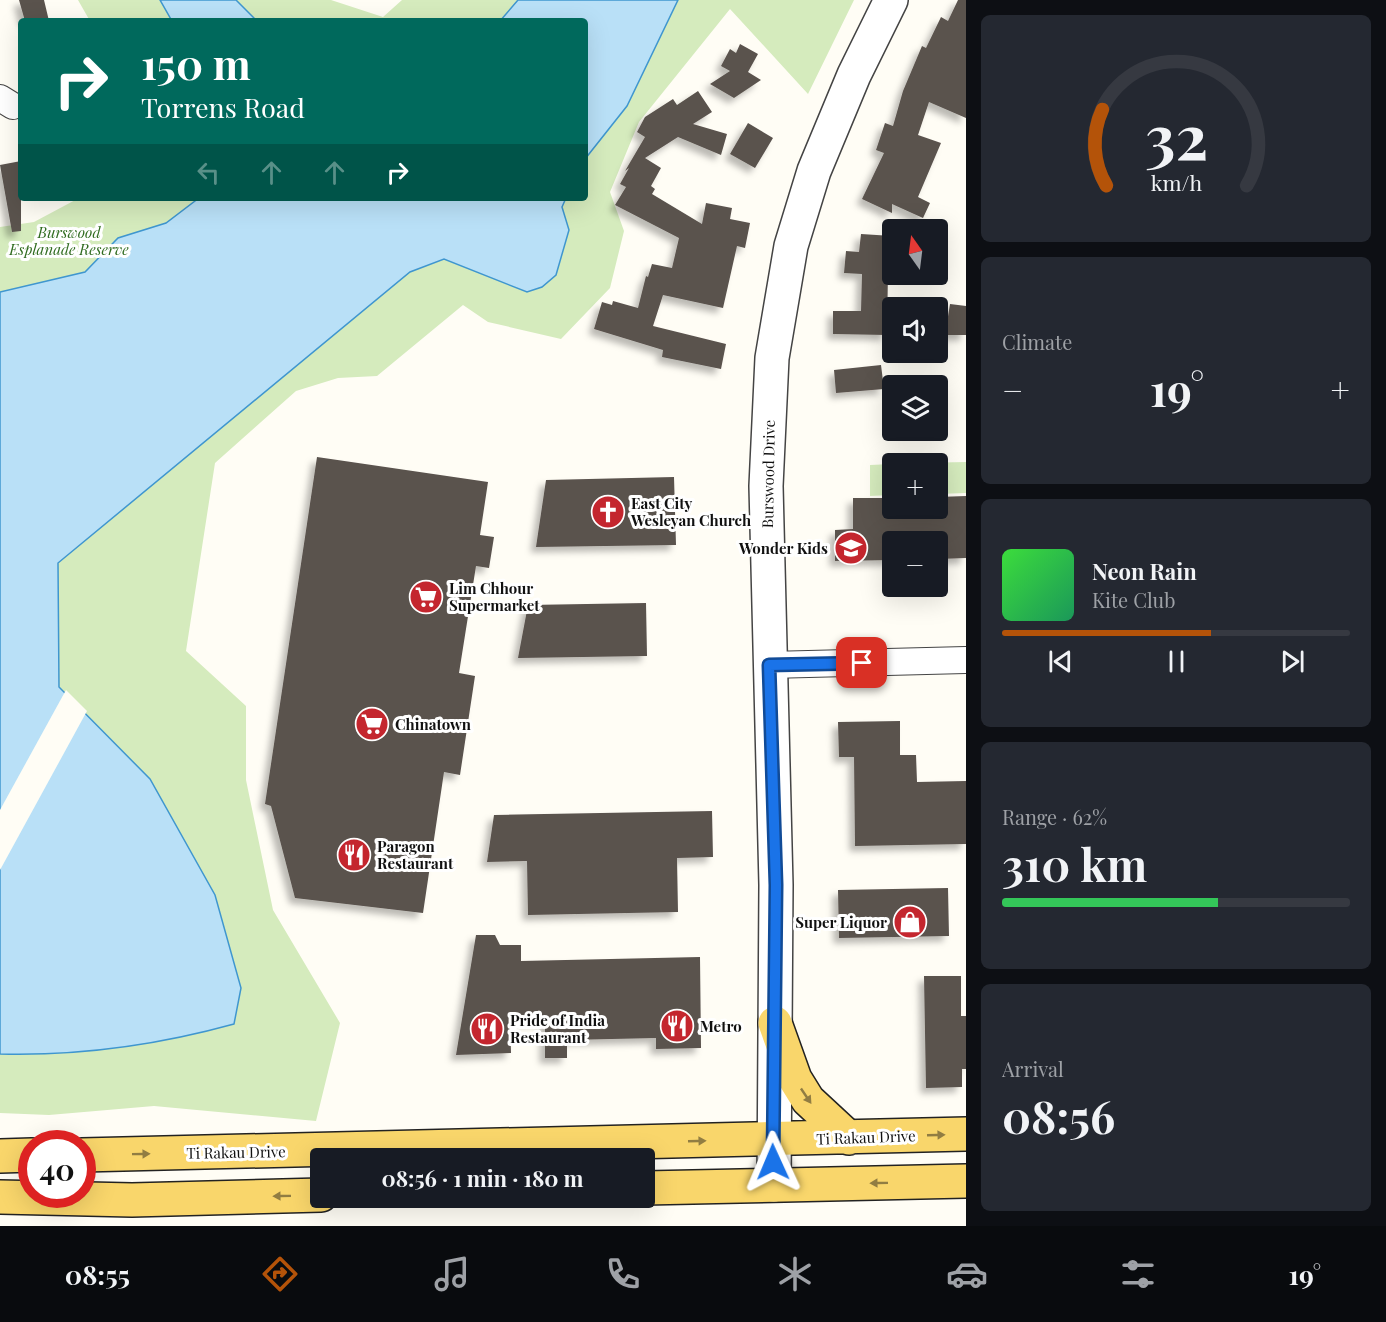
<!DOCTYPE html>
<html lang="en">
<head>
<meta charset="utf-8">
<style>
	body { margin:0; font-family:"Playfair Display",serif; background:#242831; color:#f1f3f6; height:100vh; display:flex; flex-direction:column; font-size:22px; white-space:nowrap }
	* { box-sizing:border-box; margin:0 }
	p { font-size:20px; color:#9ea1a6 }
	.icon { flex:none; width:33px; height:33px; fill:none; stroke:currentColor; stroke-width:2; stroke-linecap:round; stroke-linejoin:round }
	.map { position:relative; flex:1; overflow:hidden }
	.sheet { display:flex; flex-direction:column; gap:15px; padding:15px; background:#0d0f14; width:420px }
	.sheet>* { flex:none }
	.banner { position:absolute; left:18px; top:18px; width:570px; height:183px; border-radius:6px; box-shadow:0 6px 24px #0002; background:#00695c; color:#fff; overflow:hidden }
	.needle { width:39px; rotate:346deg }
	.buttons { position:absolute; left:882px; top:219px; display:grid; gap:12px }
	.buttons a { display:grid; place-items:center; width:66px; height:66px; border-radius:6px; background:#171b24; box-shadow:0 6px 24px #0002; font-size:30px }
	.speed { position:absolute; left:18px; top:1130px; display:flex; gap:12px; font-size:30px; font-weight:700; text-align:center }
	.speed>* { display:grid; place-content:center; width:78px; height:78px; border-radius:50%; background:#171b24; box-shadow:0 6px 24px #0002; line-height:1 }
	.speed .limit { border:9px solid #d22; background:#fff; color:#111 }
	.pin { position:absolute; display:grid; place-items:center; width:51px; height:51px; color:#fff; margin:-26px; border-radius:12px; box-shadow:0 3px 9px #0006 }
	.me { position:absolute; width:66px; margin:-33px; rotate:359deg; stroke-linejoin:round; filter:drop-shadow(0 0 4px #0008) }
	.turn { display:flex; align-items:center; gap:21px; height:126px; padding:0 24px; font-size:27px }
	.turn .icon { width:78px; height:78px; stroke-width:2.5 }
	.turn b { display:block; font-size:42px; line-height:51px }
	.lanes { display:flex; align-items:center; height:57px; padding:0 24px; background:#0003; justify-content:center; gap:30px; direction:ltr }
	.lanes .off { opacity:.35 }
	.big { font-size:45px; font-weight:700; line-height:1.1 }
	.sheet .tile { flex:1; display:flex; flex-direction:column; justify-content:center; gap:9px; min-width:0; padding:0 21px; border-radius:9px; background:#242831 }
	.sheet .dial { align-items:center; gap:0 }
	.dial svg { height:156px; overflow:visible; fill:none; stroke:#363941; stroke-width:7; stroke-linecap:round; text-anchor:middle }
	.dial text { fill:#f1f3f6; stroke:none }
	.song { display:flex; align-items:center; gap:18px }
	.cover { width:72px; height:72px; border-radius:9px; background:linear-gradient(135deg,hsl(120 70% 55%),hsl(150 70% 35%)) }
	.played { height:6px; border-radius:3px; background:linear-gradient(90deg,#b45309 60%,#363941 60%) }
	.keys { display:flex; justify-content:space-around; direction:ltr }
	.heat { display:flex; justify-content:space-between; align-items:center; font-size:33px; direction:ltr }
	.charge { height:9px; border-radius:4px; background:linear-gradient(90deg,#34c759 62%,#363941 0) }
	.trip { position:absolute; left:310px; top:1148px; width:345px; height:60px; border-radius:6px; background:#171b24; box-shadow:0 6px 24px #0002; font-weight:700; line-height:60px; text-align:center }
	.dock { display:flex; height:96px; justify-content:space-around; align-items:center; background:#090b0e; color:#9ea1a6 }
	.dock .icon { width:42px; height:42px }
	.dock .current { color:#b45309 }
	.dock b { font-size:27px; color:#f1f3f6 }
	main { display:flex; flex:1; min-height:0 }
	.map>svg:first-child { display:block }
</style>
</head>
<body>
<main>
<div class="map">
<svg width="966" height="1226" viewBox="0 0 966 1226">
	<defs>
		<filter id="shadow"><feDropShadow dx="-5.5" dy="5.5" stdDeviation="3" flood-color="#0004"/></filter>
	</defs>
	<rect width="100%" height="100%" fill="#fffdf5"/>
	<path fill="#d5ebbd" d="M78 0H331L383 17 402 0H854L808 94 730 9 639 122 610 192 624 231 610 288 561 339 488 322 463 305 377 376 338 378 296 391 215 463 186 651 246 706V780L273 910 340 1023 316 1121 154 1106 49 1115 0 1113V227L34 222 79 198H585V21H90Z
		M966 462V493L938 494V464L917 463Z
		M892 464V495L870 496V465Z"/>
	<path fill="#b9e0f7" stroke="#3f96cf" stroke-width="1.5" d="M160 0H236L257 21H172Z
		M518 0H678L627 106 585 159V21H500Z
		M199 198H566L562 207 569 230 556 275 542 287 527 292 444 259 410 272 58 563 59 687 150 779 215 895 241 988 234 1024C158 1045 79 1056 0 1054V292L85 272 118 238 166 223Z"/>
	<path fill="#fffdf5" d="M66 690 87 711 0 870V810Z"/>
	<path fill="#5a524d" filter="url(#shadow)" d="M19 0H44L49 21H25Z
		M958 0H966V118L929 102 918 135 941 143 918 197 930 203 923 218 892 204V213L862 199 884 153 876 150 885 123 893 126 903 91 922 46 926 48 941 17 948 21Z
		M740 44 758 54 748 72 761 80 734 98 710 84 730 71 721 66 730 49 736 53Z
		M698 91 712 112 693 124 727 134 721 155 678 137 645 158 661 168 651 186 655 189 652 194 702 224 706 203 732 208 730 219 750 223 745 248 737 246 723 308 663 295 653 326 726 344 721 369 662 357 663 350 594 329 602 302 612 305 613 301 638 308 646 276 648 277 652 264 672 268 679 238 615 205 626 187 620 184 629 168 625 171 645 137 637 132 645 117 673 99 677 105Z
		M748 123 773 138 755 168 730 154Z
		M21 161V231L12 232 0 165Z
		M861 234 892 236V269H888L887 335 833 334V311H861L862 274 844 273 846 251 859 252Z
		M950 304 966 306V335H945Z
		M881 365 884 389 836 393 834 370Z
		M317 457 488 482 480 535 494 537 489 568 476 566 459 673 475 676 460 775 444 772 423 913 295 898 271 806 265 804Z
		M674 477 676 545 536 547 546 480Z
		M966 496V558L938 559V542H892V560L835 561V530L853 529V498H892V508H938V497Z
		M646 603 647 656 518 658 528 605Z
		M900 721V755H916L917 782 966 781V844L855 846 854 757H839L838 722Z
		M712 811 713 857 677 858 678 912 528 915 527 861 487 862 494 815Z
		M948 888 949 936 839 938 838 890Z
		M476 935H495L500 945H521V961L700 957 701 1048 656 1049V1038L567 1040V1058H545V1021H510L511 1053 456 1055Z
		M924 976H961V1016H966V1069H962V1087L926 1088Z"/>
	<g fill="none" stroke-linecap="round" stroke-linejoin="round">
		<g stroke="#444" stroke-width="28">
			<path id="minor" d="M0 98 13 106
				M769 665 966 660"/>
		</g>
		<g stroke="#444" stroke-width="36">
			<path id="tertiary" d="M774 1185 776 885 766 486 772 358 791 246 814 171 854 75 891 0"/>
		</g>
		<g stroke="#222" stroke-width="36">
			<path id="primary" d="M775 1023 795 1079 808 1100 849 1138
				M82 1155 966 1134
				M0 1156 32 1155
				M645 1188 966 1181
				M0 1197 132 1200 321 1195"/>
		</g>
		<use href="#minor" stroke="#fff" stroke-width="26"/>
		<use href="#tertiary" stroke="#fff" stroke-width="33"/>
		<use href="#primary" stroke="#f9d66b" stroke-width="33"/>
	</g>
	<defs><path id="oneway-solid" d="M-6-.8H1V-3.2L6.5 0L1 3.2V.8H-6Z" transform="scale(1.5)"/></defs>
	<g fill="#917d42">
		<use href="#oneway-solid" transform="translate(806 1096) rotate(56)"/>
		<use href="#oneway-solid" transform="translate(936 1135) rotate(-2)"/>
		<use href="#oneway-solid" transform="translate(697 1141) rotate(-2)"/>
		<use href="#oneway-solid" transform="translate(141 1154) rotate(-1)"/>
		<use href="#oneway-solid" transform="translate(879 1183) rotate(179)"/>
		<use href="#oneway-solid" transform="translate(282 1196) rotate(179)"/>
	</g>
	<g fill="none" stroke-linecap="round" stroke-linejoin="round">
		<g stroke="#114b97" stroke-width="15">
			<path id="route" d="M773 1162 776 885 769 665 862 663"/>
		</g>
		<use href="#route" stroke="#1a73e8" stroke-width="10"/>
	</g>
	<defs>
		<g id="church-disc" transform="scale(1.725)"><circle r="9.5" fill="#c4262e" stroke="#fff"/><path d="M-1.2-6h2.4v3.5h3.3v2.4h-3.3V6h-2.4V-.1h-3.3v-2.4h3.3Z" fill="#fff"/></g>
		<g id="school-disc" transform="scale(1.725)"><circle r="9.5" fill="#c4262e" stroke="#fff"/><path d="M0-5L7-2L0 1L-7-2ZM-4 1L0 2.5L4 1V4Q0 6-4 4Z" fill="#fff"/></g>
		<g id="supermarket-disc" transform="scale(1.725)"><circle r="9.5" fill="#c4262e" stroke="#fff"/><path d="M-6-5.5h2.5l.6 2H6L4.5 2H-2.5L-4.4-4H-6ZM-1.5 3.2a1.3 1.3 0 1 0 .1 0ZM3 3.2a1.3 1.3 0 1 0 .1 0Z" fill="#fff"/></g>
		<g id="restaurant-disc" transform="scale(1.725)"><circle r="9.5" fill="#c4262e" stroke="#fff"/><path d="M-5-6h1v4h1v-4h1v4h1v-4h1v5L-1.5 .5V6h-2V.5L-5-1ZM5-6V6H3V1.5H1.5Q1.5-4 5-6Z" fill="#fff"/></g>
		<g id="shop-disc" transform="scale(1.725)"><circle r="9.5" fill="#c4262e" stroke="#fff"/><path d="M-5-2.5h2.3a2.7 3.5 0 0 1 5.4 0H5L5.5 6h-11ZM-1.5-2.5h3a1.5 2.3 0 0 0-3 0Z" fill="#fff"/></g>
	</defs>
	<g fill-rule="evenodd">
		<use href="#church-disc" x="608" y="512"/>
		<use href="#school-disc" x="851" y="548"/>
		<use href="#supermarket-disc" x="426" y="597"/>
		<use href="#supermarket-disc" x="372" y="724"/>
		<use href="#restaurant-disc" x="354" y="855"/>
		<use href="#shop-disc" x="910" y="922"/>
		<use href="#restaurant-disc" x="677" y="1026"/>
		<use href="#restaurant-disc" x="487" y="1029"/>
	</g>
	<g text-anchor="middle" dominant-baseline="central" stroke-width="6" stroke-linejoin="round" paint-order="stroke">
		<g font-size="15" font-style="italic" fill="#2f6b1f" stroke="#fff">
			<text x="69" y="232">Burswood<tspan x="69" dy="17">Esplanade Reserve</tspan></text>
		</g>
		<g font-size="15" fill="#111" stroke="#fff">
			<text transform="translate(768 474) rotate(-89)">Burswood Drive</text>
			<text transform="translate(866 1137) rotate(-2)">Ti Rakau Drive</text>
			<text transform="translate(236 1152) rotate(-1)">Ti Rakau Drive</text>
		</g>
		<g font-size="15" font-weight="bold" fill="#111" stroke="#fff" text-anchor="start">
			<text x="631" y="503">East City<tspan x="631" dy="17">Wesleyan Church</tspan></text>
			<text x="828" y="548" text-anchor="end">Wonder Kids</text>
			<text x="449" y="588">Lim Chhour<tspan x="449" dy="17">Supermarket</tspan></text>
			<text x="395" y="724">Chinatown</text>
			<text x="377" y="846">Paragon<tspan x="377" dy="17">Restaurant</tspan></text>
			<text x="887" y="922" text-anchor="end">Super Liquor</text>
			<text x="510" y="1020">Pride of India<tspan x="510" dy="17">Restaurant</tspan></text>
			<text x="700" y="1026">Metro</text>
		</g>
	</g>
</svg>
<div class="buttons">
<a><svg class="needle" viewBox="-14 -14 28 28"><path d="M0-13l5 13h-10z" fill="#e53935"/><path d="M0 13l5-13h-10z" fill="#9ea1a6"/></svg></a>
<a><svg class="icon" aria-label="sound" viewBox="0 0 24 24"><path d="M4 9h4l5-4v14l-5-4H4zM17 9q2 3 0 6"/></svg></a>
<a><svg class="icon" aria-label="layers" viewBox="0 0 24 24"><path d="M12 4l9 5-9 5-9-5zM3 14l9 5 9-5"/></svg></a>
<a>+</a>
<a>−</a>
</div>
<div class="speed"><div class="limit">40</div></div>
<div class="pin" style="left:862px;top:663px;background:#d93025"><svg class="icon" aria-label="arrive" viewBox="0 0 24 24"><path d="M6 21V4h12l-3 4 3 4H6"/></svg></div>
<svg class="me" style="left:773px;top:1162px" viewBox="-20 -20 40 40"><path d="M0-17L14 15 0 8-14 15z" fill="#1a73e8" stroke="#fff" stroke-width="4"/></svg>
<div class="trip">08:56 · 1 min · 180 m</div>
<div class="banner">
<div class="turn"><svg class="icon" aria-label="right" viewBox="0 0 24 24"><path d="M7 20v-9h11M14 6l5 5-5 5"/></svg><div><b>150 m</b>Torrens Road</div></div>
<div class="lanes"><svg class="icon off" aria-label="left" viewBox="0 0 24 24"><path d="M17 20v-9H6M10 6l-5 5 5 5"/></svg><svg class="icon off" aria-label="ahead" viewBox="0 0 24 24"><path d="M12 20V5M6 11l6-6 6 6"/></svg><svg class="icon off" aria-label="ahead" viewBox="0 0 24 24"><path d="M12 20V5M6 11l6-6 6 6"/></svg><svg class="icon" aria-label="right" viewBox="0 0 24 24"><path d="M7 20v-9h11M14 6l5 5-5 5"/></svg></div>
</div>
</div>
<section class="sheet">
<div class="tile dial"><svg viewBox="0 0 100 80">
<path d="M14 69A42 42 0 1 1 86 69"/>
<path d="M14 69A42 42 0 0 1 12 30" stroke="#b45309"/>
<text x="50" y="56" font-size="32" font-weight="700">32</text>
<text x="50" y="72" font-size="11">km/h</text>
</svg></div>
<div class="tile"><p>Climate</p>
<div class="heat"><a>−</a><b class="big">19°</b><a>+</a></div>
</div>
<div class="tile">
<div class="song"><i class="cover"></i><div><b>Neon Rain</b><p>Kite Club</p></div></div>
<div class="played"></div>
<div class="keys"><svg class="icon" aria-label="previous" viewBox="0 0 24 24"><path d="M18 5L8 12l10 7zM5 5v14"/></svg><svg class="icon" aria-label="pause" viewBox="0 0 24 24"><path d="M8 5v14M16 5v14"/></svg><svg class="icon" aria-label="next" viewBox="0 0 24 24"><path d="M6 5l10 7-10 7zM19 5v14"/></svg></div>
</div>
<div class="tile"><p>Range · 62%</p><b class="big">310 km</b><div class="charge"></div></div>
<div class="tile"><p>Arrival</p><b class="big">08:56</b></div>
</section>
</main>
<nav class="dock">
<b>08:55</b>
<svg class="icon current" aria-label="directions" viewBox="0 0 24 24"><path d="M12 3l9 9-9 9-9-9zM9 14v-3h6M13 9l2 2-2 2"/></svg>
<svg class="icon" aria-label="music" viewBox="0 0 24 24"><path d="M9 18V5l10-2v13"/><circle cx="6" cy="18" r="3"/><circle cx="16" cy="16" r="3"/></svg>
<svg class="icon" aria-label="phone" viewBox="0 0 24 24"><path d="M5 4h4l2 5-3 2q2 4 5 5l2-3 5 2v4C11 20 4 13 5 4z"/></svg>
<svg class="icon" aria-label="climate" viewBox="0 0 24 24"><path d="M12 3v18M4 7l16 10M4 17L20 7"/></svg>
<svg class="icon" aria-label="car" viewBox="0 0 24 24"><path d="M5 17H2v-5l4-1 3-4h7l3 4 3 1v5h-3M9 17h6M6 11h13"/><circle cx="7" cy="17" r="2"/><circle cx="17" cy="17" r="2"/></svg>
<svg class="icon" aria-label="filters" viewBox="0 0 24 24"><path d="M4 7h16M4 17h16"/><circle cx="9" cy="7" r="2"/><circle cx="15" cy="17" r="2"/></svg>
<b>19°</b>
</nav>
</body>
</html>
